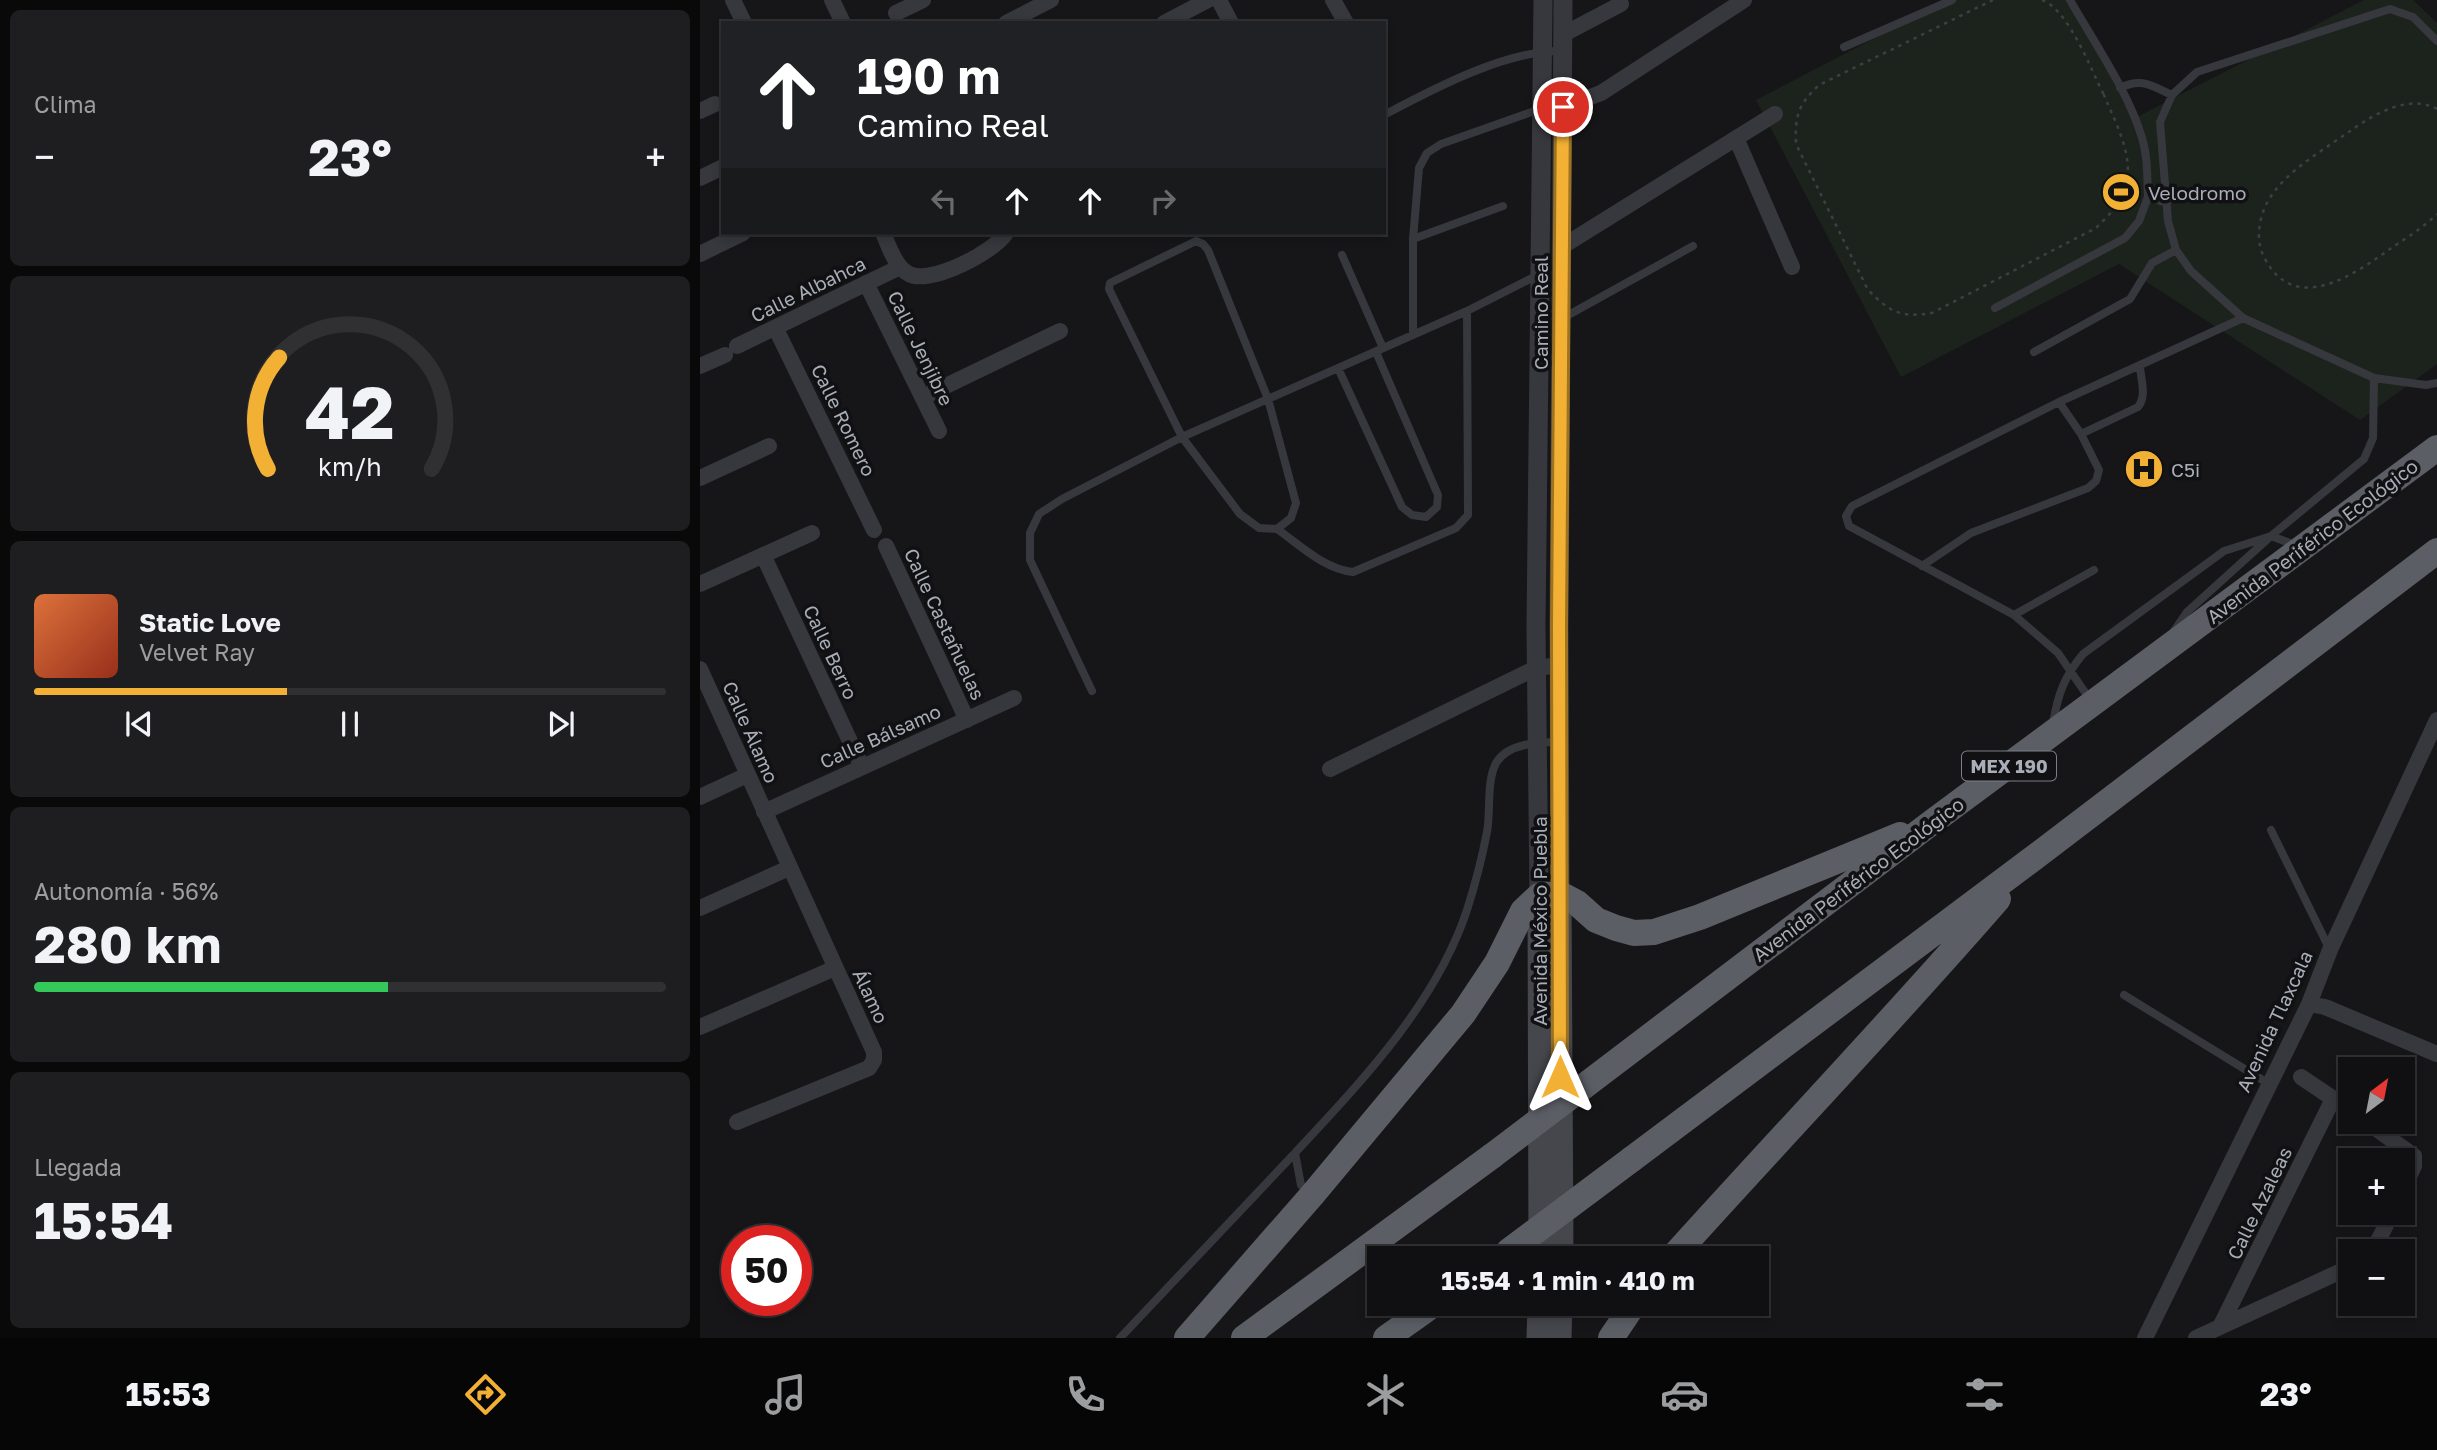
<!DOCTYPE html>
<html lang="es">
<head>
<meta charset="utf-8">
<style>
	body { margin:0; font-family:"Golos Text",sans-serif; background:#1e1e20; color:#f1f3f6; height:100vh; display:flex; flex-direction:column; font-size:26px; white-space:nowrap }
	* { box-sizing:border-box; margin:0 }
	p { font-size:23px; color:#9c9d9f }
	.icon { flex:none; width:38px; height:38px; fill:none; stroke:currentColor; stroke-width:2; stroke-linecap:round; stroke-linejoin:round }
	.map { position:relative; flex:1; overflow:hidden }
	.panel { display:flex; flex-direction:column; gap:10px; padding:10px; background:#09090a; width:700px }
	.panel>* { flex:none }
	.top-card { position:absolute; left:21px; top:21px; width:665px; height:214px; border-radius:0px; box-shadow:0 4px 10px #0003,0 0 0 2px #303032; background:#202124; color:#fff; overflow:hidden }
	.needle { width:46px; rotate:32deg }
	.fabs { position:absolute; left:1638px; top:1057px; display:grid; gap:14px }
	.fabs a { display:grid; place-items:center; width:77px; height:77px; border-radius:0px; background:#101012; box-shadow:0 4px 10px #0003,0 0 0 2px #303032; font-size:35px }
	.speed { position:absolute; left:21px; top:1225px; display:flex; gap:14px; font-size:35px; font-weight:700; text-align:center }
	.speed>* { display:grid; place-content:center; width:91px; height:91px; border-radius:50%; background:#101012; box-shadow:0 4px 10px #0003,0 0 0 2px #303032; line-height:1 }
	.speed .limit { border:10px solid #d22; background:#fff; color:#111 }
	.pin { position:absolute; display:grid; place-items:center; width:60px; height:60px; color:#fff; margin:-30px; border:4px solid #fff; border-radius:50%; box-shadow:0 2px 7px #0007 }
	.me { position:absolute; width:77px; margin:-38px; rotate:0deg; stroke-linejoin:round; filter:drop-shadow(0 0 5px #0008) }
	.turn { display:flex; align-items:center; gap:24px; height:147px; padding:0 21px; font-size:32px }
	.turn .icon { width:91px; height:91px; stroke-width:2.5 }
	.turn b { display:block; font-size:49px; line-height:60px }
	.lanes { display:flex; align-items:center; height:66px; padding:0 21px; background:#0003; justify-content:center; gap:35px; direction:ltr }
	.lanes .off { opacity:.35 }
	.big { font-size:52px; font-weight:700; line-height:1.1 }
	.panel .tile { flex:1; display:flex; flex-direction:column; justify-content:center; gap:10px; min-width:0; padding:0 24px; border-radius:10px; background:#1e1e20 }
	.panel .dial { align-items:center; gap:0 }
	.dial svg { height:182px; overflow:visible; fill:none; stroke:#303032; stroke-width:7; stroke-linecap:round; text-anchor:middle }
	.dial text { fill:#f1f3f6; stroke:none }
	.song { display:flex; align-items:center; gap:21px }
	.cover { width:84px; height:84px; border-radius:10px; background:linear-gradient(135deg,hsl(20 70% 55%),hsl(10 70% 35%)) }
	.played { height:7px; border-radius:4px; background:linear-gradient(90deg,#f2b134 40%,#303032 40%) }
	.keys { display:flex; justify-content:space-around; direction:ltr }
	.heat { display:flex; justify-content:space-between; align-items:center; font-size:38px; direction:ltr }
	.charge { height:10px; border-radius:5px; background:linear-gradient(90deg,#34c759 56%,#303032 0) }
	.trip { position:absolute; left:667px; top:1246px; width:402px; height:70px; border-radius:0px; background:#101012; box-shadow:0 4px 10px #0003,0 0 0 2px #303032; font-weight:700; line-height:70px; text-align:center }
	.tabs { display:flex; height:112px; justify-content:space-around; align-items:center; background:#060607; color:#9c9d9f }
	.tabs .icon { width:49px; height:49px }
	.tabs .active { color:#f2b134 }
	.tabs b { font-size:32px; color:#f1f3f6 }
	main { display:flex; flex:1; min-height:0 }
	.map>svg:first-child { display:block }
</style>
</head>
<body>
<main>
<section class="panel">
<div class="tile"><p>Clima</p>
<div class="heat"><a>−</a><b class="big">23°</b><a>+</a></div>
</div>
<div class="tile dial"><svg viewBox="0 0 100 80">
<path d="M14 69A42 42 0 1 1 86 69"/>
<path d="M14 69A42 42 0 0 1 19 20" stroke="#f2b134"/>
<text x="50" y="56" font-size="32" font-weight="700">42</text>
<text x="50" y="72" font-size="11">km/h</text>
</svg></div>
<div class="tile">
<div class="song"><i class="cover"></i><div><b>Static Love</b><p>Velvet Ray</p></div></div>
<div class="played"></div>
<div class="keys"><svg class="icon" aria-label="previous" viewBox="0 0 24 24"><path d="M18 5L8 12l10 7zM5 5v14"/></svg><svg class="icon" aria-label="pause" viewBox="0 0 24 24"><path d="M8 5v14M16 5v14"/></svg><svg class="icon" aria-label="next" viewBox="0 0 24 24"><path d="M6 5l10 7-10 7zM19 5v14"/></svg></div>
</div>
<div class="tile"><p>Autonomía · 56%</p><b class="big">280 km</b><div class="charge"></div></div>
<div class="tile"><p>Llegada</p><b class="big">15:54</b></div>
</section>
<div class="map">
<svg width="1737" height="1338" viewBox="0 0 1737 1338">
	<rect width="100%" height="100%" fill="#161618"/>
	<path fill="#1c231d" d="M1248 0H1370L1433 119 1664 0H1713L1737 23V364L1660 420 1419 264 1201 377 1056 100Z"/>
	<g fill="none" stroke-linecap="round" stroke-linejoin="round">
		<path stroke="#3d3f44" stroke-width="2.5" stroke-dasharray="3.5 5" stroke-linecap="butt" d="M1293 0 1119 85C1098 105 1095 115 1096 144L1168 290C1190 312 1200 318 1232 313L1396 228C1402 222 1409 215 1415 208 1443 172 1419 131 1404 95L1408 93
			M1342 0C1369 10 1391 70 1404 95
			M1737 109C1710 94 1676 113 1653 129 1624 150 1586 170 1568 201 1559 217 1555 240 1564 257 1594 316 1652 276 1690 249 1706 238 1723 228 1737 214"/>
		<path stroke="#37383d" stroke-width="8" d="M1370 0C1394 42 1429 93 1442 138 1448 157 1447 177 1448 197L1467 203
			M1737 41 1713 17 1690 9 1497 72 1472 95 1460 122 1468 221 1476 250 1491 271 1543 318 1674 378 1726 385 1737 383
			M1144 47 1252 0
			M1420 88C1442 77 1452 86 1472 95
			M684 115C733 89 808 49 864 51
			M713 239 719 168 727 153 741 144 840 109
			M496 241 503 244 508 250 568 399 596 503 591 518 577 529 559 528 540 514 482 437 409 289 410 283Z
			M642 255 683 348
			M1295 308 1425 238 1439 221 1448 197
			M863 318 993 246
			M713 335V239L803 206
			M1334 352 1430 299 1452 263 1476 250
			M638 368 702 507 712 515 726 517 737 507 738 495 676 352
			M1381 434 1438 407C1447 396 1441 380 1440 367
			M577 529C600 545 624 569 653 572L756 528 768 515 767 311
			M1222 566 1271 533 1388 488 1396 481 1399 470 1381 434 1359 402
			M1394 570 1314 615 1149 526 1146 516 1152 506 1359 402 1543 318
			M1314 615 1358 653 1391 701
			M1474 631 1487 612 1571 536 1664 459 1673 438 1674 378
			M392 691 330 560V533L339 514 362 499 482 437 767 311 838 275
			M1353 723C1358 694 1364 677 1383 654L1524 551 1571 536 1595 545
			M1571 830 1630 950
			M1424 995 1569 1084
			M610 1192 601 1185 595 1153C661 1082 736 1004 767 910 775 885 782 858 787 832 791 810 786 783 796 763 808 743 839 742 859 742
			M420 1338 595 1153"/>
		<path stroke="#37383d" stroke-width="16" d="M33 0 44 23
			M132 0 143 23
			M519 0 531 23
			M633 0 646 23
			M196 13 223 0
			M306 23 351 0
			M464 23 508 0
			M864 34 921 4
			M852 108 864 107 901 93 1044 0
			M0 111 15 104
			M1036 138 1092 267
			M0 178 23 167
			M183 233C189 246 195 267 209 274 231 285 294 252 306 233
			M863 246 1075 114
			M0 254 43 233
			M166 283 239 431
			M76 329 174 530
			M37 346 200 267
			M0 366 25 355
			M223 397 360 331
			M0 478 69 446
			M186 546 267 720
			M63 555 162 767
			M0 584 112 533
			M0 669 174 1052V1060L169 1068 37 1122
			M630 769 836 668 860 665
			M0 797 47 775
			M64 812 314 698
			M0 908 89 868
			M1609 1004 1625 1007 1737 1054
			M0 1027 135 968
			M1601 1077 1650 1110
			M1667 1122 1714 1156V1166L1703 1189
			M1673 1251 1692 1213
			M1521 1325 1633 1099
			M1445 1338 1609 1004 1630 950 1737 720
			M1496 1338 1650 1267"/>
		<path stroke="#37383d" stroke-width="19" d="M860 894 859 625 863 0
			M839 896 836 627 843 0"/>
		<path stroke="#45474d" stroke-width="23" d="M860 894 862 1258
			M839 896 840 1258
			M838 1338 839 1304
			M860 1338 861 1304"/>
		<path stroke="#5b5e65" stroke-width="26" d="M883 1087 1231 823 1737 448
			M932 1159 1331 860 1737 551
			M972 1258C1080 1138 1192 1021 1298 899
			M487 1338 613 1194 763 1014 797 963 823 911 839 896 860 894 877 903 896 920 916 928 934 933 954 932 1000 917 1200 835
			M544 1338 792 1156
			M686 1338 734 1304
			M911 1338 934 1304"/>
		<path stroke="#5b5e65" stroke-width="26" d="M792 1156 883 1087
			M809 1251 932 1159"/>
	</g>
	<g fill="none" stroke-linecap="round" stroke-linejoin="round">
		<g stroke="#9d7322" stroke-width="18">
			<path id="route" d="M860 1077 859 625 863 107"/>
		</g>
		<use href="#route" stroke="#f2b134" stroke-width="12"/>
	</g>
	<defs>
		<g id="stadium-disc" transform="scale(2.0125)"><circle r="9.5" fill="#f2b134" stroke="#111113"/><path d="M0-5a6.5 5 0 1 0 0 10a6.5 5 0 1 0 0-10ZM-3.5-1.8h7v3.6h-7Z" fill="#111"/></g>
		<g id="hospital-disc" transform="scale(2.0125)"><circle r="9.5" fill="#f2b134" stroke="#111113"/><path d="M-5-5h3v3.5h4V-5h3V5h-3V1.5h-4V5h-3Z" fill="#111"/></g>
	</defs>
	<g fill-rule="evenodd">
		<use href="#stadium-disc" x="1421" y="192"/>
		<use href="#hospital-disc" x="1444" y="469"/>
	</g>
	<g text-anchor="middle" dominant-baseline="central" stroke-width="7" stroke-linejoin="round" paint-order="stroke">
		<rect fill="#111113" stroke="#7b7e86" stroke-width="2" x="1262" y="751.5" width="94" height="29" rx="5"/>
		<g font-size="18" font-weight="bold" fill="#a8adb8">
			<text x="1309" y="766">MEX 190</text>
		</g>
		<g font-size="19" fill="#a8adb8" stroke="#111113" text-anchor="start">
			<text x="1448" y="192">Velodromo</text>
			<text x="1471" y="469">C5i</text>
		</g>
		<g font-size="19" fill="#a8adb8" stroke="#111113">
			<text transform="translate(108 289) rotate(-26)">Calle Albahca</text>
			<text transform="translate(840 313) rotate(-90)">Camino Real</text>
			<text transform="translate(221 348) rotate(64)">Calle Jenjibre</text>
			<text transform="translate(144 420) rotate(64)">Calle Romero</text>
			<text transform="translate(1612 541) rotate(-37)">Avenida Periférico Ecológico</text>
			<text transform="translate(245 624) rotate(65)">Calle Castañuelas</text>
			<text transform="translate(131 652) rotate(65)">Calle Berro</text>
			<text transform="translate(51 732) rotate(66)">Calle Álamo</text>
			<text transform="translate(180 736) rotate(-24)">Calle Bálsamo</text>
			<text transform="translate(1158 879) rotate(-37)">Avenida Periférico Ecológico</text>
			<text transform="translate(839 921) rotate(-90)">Avenida México Puebla</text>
			<text transform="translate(171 996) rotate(65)">Álamo</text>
			<text transform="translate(1574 1021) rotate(-65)">Avenida Tlaxcala</text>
			<text transform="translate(1559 1203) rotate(-64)">Calle Azaleas</text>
		</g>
	</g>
</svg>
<div class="fabs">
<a><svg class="needle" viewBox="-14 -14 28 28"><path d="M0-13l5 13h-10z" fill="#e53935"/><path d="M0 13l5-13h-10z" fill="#9c9d9f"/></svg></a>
<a>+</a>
<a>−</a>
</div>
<div class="speed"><div class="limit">50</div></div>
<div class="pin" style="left:863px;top:107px;background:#d93025"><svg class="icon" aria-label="arrive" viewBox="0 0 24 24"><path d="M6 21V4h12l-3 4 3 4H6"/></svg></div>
<svg class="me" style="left:860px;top:1077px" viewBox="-20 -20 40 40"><path d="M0-17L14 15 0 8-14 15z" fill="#f2b134" stroke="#fff" stroke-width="4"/></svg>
<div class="trip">15:54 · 1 min · 410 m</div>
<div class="top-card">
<div class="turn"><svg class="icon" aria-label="ahead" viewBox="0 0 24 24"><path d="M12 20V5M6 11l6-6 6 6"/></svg><div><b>190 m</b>Camino Real</div></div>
<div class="lanes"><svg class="icon off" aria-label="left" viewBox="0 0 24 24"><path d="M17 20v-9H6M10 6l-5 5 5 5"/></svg><svg class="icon" aria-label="ahead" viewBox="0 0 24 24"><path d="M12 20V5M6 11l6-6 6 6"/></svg><svg class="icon" aria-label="ahead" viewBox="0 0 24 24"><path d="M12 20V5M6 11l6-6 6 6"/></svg><svg class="icon off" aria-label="right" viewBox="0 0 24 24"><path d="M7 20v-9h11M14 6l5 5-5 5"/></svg></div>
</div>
</div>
</main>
<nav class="tabs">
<b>15:53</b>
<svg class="icon active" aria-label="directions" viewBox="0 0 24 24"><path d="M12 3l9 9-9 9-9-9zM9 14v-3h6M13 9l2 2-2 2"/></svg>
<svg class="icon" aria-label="music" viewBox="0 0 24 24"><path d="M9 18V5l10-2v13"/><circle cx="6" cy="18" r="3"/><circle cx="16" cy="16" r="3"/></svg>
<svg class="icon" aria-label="phone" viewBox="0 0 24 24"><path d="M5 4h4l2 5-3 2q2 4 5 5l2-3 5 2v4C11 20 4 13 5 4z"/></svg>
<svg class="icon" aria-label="climate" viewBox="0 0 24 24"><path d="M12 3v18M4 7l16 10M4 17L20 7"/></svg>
<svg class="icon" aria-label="car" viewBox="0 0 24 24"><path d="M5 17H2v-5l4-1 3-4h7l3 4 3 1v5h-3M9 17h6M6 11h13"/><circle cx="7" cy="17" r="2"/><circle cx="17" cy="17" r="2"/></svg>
<svg class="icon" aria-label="filters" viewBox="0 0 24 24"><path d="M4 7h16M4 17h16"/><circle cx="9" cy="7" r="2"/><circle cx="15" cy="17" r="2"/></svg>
<b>23°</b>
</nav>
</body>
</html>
